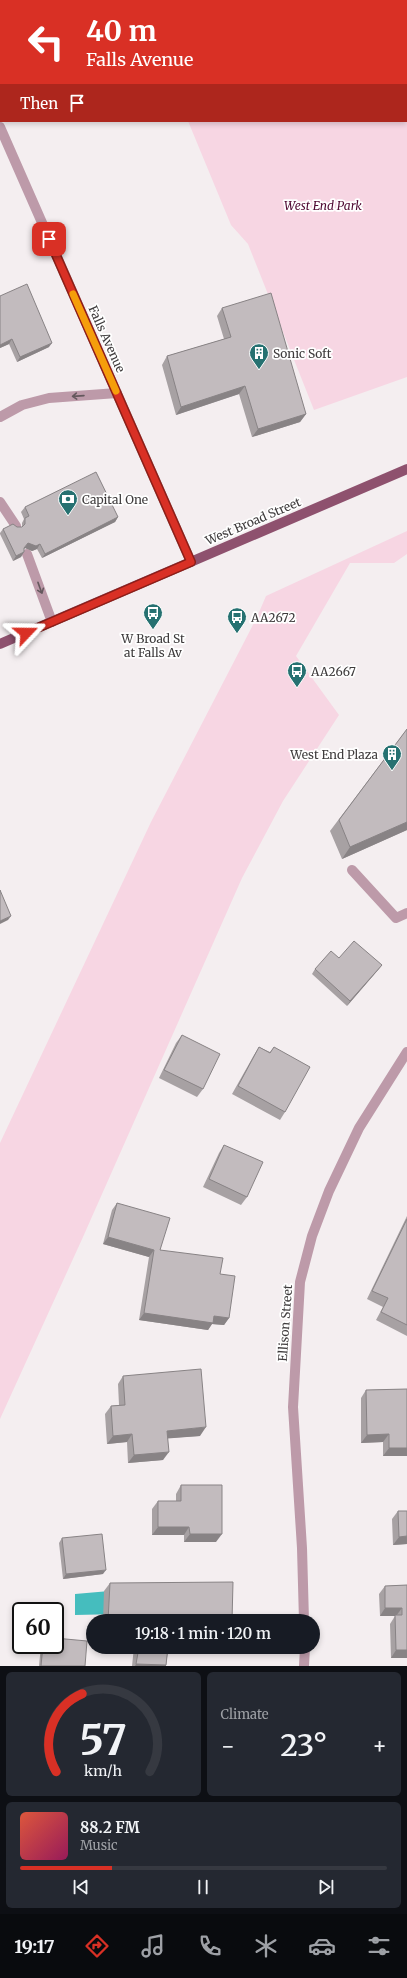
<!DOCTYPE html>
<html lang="en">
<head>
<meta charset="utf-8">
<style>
	body { margin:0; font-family:Merriweather,serif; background:#242831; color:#f1f3f6; height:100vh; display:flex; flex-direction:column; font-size:15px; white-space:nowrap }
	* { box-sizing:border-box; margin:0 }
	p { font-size:13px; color:#9ea1a6 }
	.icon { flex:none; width:22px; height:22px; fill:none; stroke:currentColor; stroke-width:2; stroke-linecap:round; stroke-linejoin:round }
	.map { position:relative; height:1666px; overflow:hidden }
	.side { display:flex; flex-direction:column; gap:6px; padding:6px; background:#0d0f14; flex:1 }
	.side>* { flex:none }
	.hud { position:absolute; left:0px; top:0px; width:407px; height:122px; box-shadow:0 2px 6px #0003; background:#d93025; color:#fff; overflow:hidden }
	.speed { position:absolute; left:12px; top:1602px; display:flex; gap:8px; font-size:20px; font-weight:700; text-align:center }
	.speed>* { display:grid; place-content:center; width:52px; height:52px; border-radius:50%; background:#171b24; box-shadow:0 2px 6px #0003; line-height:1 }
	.speed .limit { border:2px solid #111; border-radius:6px; background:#fff; color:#111 }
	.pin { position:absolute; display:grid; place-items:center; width:34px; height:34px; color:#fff; margin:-17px; border-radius:8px; box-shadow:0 2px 6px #0006 }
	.me { position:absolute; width:44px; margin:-22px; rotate:67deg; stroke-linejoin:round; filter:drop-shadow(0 0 3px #0008) }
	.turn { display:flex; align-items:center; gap:14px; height:84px; padding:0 20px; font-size:18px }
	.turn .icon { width:52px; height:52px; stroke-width:2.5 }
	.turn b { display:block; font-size:28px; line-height:34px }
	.then { display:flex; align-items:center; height:38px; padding:0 20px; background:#0003; gap:8px; font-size:15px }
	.big { font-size:30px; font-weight:600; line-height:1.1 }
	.side .tile { flex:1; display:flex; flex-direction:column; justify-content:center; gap:6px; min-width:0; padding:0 14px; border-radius:6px; background:#242831 }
	.side .dial { align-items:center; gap:0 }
	.dial svg { height:104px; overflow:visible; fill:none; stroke:#363941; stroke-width:7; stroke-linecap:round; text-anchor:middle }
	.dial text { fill:#f1f3f6; stroke:none }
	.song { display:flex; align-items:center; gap:12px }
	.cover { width:48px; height:48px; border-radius:6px; background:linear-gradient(135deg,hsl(10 70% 55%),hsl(330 70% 35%)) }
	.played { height:4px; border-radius:2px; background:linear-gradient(90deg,#d93025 25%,#363941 25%) }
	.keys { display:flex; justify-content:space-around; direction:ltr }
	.heat { display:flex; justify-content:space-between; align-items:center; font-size:22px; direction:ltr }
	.side .tiles { flex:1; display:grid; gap:6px; grid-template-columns:1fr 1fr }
	.tile:last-child { grid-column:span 2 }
	.trip { position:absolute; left:86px; top:1614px; width:234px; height:40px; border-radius:20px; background:#171b24; box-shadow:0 2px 6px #0003; font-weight:600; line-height:40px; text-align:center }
	.menu { display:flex; height:64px; justify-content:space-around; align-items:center; background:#090b0e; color:#9ea1a6 }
	.menu .icon { width:28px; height:28px }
	.menu .on { color:#d93025 }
	.menu b { font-size:18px; color:#f1f3f6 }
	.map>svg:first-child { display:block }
</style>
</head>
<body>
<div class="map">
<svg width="407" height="1666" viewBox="0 0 407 1666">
	<rect width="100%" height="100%" fill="#f4eef0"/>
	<path fill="#f7d6e3" d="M175 0H407V377L314 410 248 244 231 225 188 121H406V1Z
		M407 531V554L394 563H350L296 656 339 715 283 801 242 878 83 1237 0 1419V1143L151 822 257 617 266 596Z"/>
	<path fill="#45bdbe" d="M121 1590 120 1614 75 1615V1594Z"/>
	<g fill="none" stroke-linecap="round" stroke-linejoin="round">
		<path stroke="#bd9aa9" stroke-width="10" d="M0 417 22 405 49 398 117 393
			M0 502 16 526
			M27 554 52 622
			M352 870 396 918 407 913"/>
		<path stroke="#bd9aa9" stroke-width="10" d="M0 127 191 562
			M304 1621 302 1548 293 1407 300 1282 312 1236 329 1191 359 1128 407 1052
			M304 1666 305 1647"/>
		<path stroke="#8e516e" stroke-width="10" d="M0 644 407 469"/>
	</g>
	<path fill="#a7a1a3" d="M0 296 49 347 17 362 9 344 0 348Z
		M222 308 306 414 300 422 252 437 239 394 176 415 162 365 167 356 224 339 217 316Z
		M25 507 118 517 115 522 42 558 37 549 32 551 25 548 24 549 21 557 13 561 0 534V533L3 529 22 527V523L24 519 21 512Z
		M407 729V830L342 859 330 831Z
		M339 958 382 965 378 970 347 1006 312 974 315 969Z
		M182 1035 203 1089 197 1097 159 1078 176 1043Z
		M259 1047 270 1052 274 1047 285 1112 280 1120 232 1094 254 1055Z
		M224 1145 247 1197 241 1205 203 1187 219 1153Z
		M117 1203 160 1250 220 1274 229 1318 224 1325 212 1324 208 1330 139 1320 149 1257 103 1244 112 1210Z
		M407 1216V1336L376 1320 383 1307 367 1299Z
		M123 1376 200 1436 168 1438 163 1460 128 1463 127 1442 107 1444 105 1414 111 1406 119 1405 118 1384Z
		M407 1389V1456H383V1442L361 1443V1398L366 1390Z
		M181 1485 216 1542H184V1535H152V1509L158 1501H176V1494Z
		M398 1511H407V1544L393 1545 392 1519Z
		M62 1538 103 1574 63 1579 59 1543Z
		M110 1583 232 1621H103L104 1591Z
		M407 1585V1658H391L390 1624 395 1616H380L379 1594 385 1586Z
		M41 1645H55L85 1666H39Z
		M134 1647H196L168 1650 166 1666H132Z"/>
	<path fill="#888385" d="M12 339 9 344 0 348V345Z
		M52 343 49 347 17 362 20 357Z
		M245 386 239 394 176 415 181 407Z
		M306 414 300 422 252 437 258 429Z
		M118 517 115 522 42 558 45 554Z
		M28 543 40 544 37 549 32 551 25 548 21 553Z
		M24 552 21 557 13 561 16 556Z
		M407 822V830L342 859 350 847Z
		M11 916 8 920 0 924V921Z
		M382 965 378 970 347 1006 350 1001Z
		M108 1237 154 1250 149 1257 103 1244Z
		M144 1313 214 1316 229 1318 224 1325 212 1324 208 1330 139 1320Z
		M206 1427 200 1436 161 1439 167 1431Z
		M132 1434 127 1442 107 1444 113 1436Z
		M389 1434 383 1442 361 1443 367 1435Z
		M389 1448H407V1456H383Z
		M169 1452 163 1460 128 1463 134 1455Z
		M158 1527H189L184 1535H152Z
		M190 1534H222L216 1542H184Z
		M407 1536V1544L393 1545 399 1537Z
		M106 1570 103 1574 63 1579 66 1574Z
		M385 1608H402L396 1616H380Z
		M165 1647H196L163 1650Z
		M396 1650H407V1658H391Z
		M136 1664 166 1665V1666H135Z"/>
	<path fill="#c2bbbe" stroke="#888385" d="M19 0H66V1H19Z
		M27 284 52 343 20 357 12 339 0 345V296Z
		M271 293 306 414 258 429 245 386 181 407 167 356 231 337 222 308Z
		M96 472 118 517 45 554 40 544 36 546 28 543 24 548V552L16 556 3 529 13 524 17 527H22L25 524V518L29 516 25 507Z
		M407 729V822L350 847 339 820Z
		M0 890 11 916 0 921Z
		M354 941 382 965 350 1001 315 969 331 951 339 958Z
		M182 1035 220 1054 203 1089 164 1070Z
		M259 1047 270 1053 274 1047 310 1067 285 1112 238 1086Z
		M224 1145 263 1162 247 1197 209 1179Z
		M117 1203 170 1218 160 1250 223 1258 220 1274 235 1276 229 1318 214 1316 213 1323 144 1313 154 1250 108 1237Z
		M407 1219V1325L381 1312 388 1298 372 1291Z
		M201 1369 206 1427 167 1431 169 1452 134 1455 132 1434 113 1436 111 1406 125 1405 123 1376Z
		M407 1389V1448H389V1434L367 1435 366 1390Z
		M181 1485H222V1534H190L189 1527H158V1501H181Z
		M398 1511H407V1536L399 1537Z
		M102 1534 106 1570 66 1574 62 1538Z
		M233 1582 232 1621H108L110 1583Z
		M407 1585V1650H396L395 1615H402V1608H385V1586Z
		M55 1638 87 1641 85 1666H41L43 1645H55Z
		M139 1647H168L166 1665 136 1664Z"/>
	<defs><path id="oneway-shaft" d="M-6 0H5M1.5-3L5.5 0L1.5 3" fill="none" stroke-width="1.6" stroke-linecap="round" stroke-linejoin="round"/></defs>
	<g stroke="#64585d">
		<use href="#oneway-shaft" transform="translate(78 396) rotate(176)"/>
		<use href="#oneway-shaft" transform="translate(40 588) rotate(70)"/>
	</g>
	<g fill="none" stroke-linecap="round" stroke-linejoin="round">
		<g stroke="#8d1f18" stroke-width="10">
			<path id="route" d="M26 633 191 562 49 239"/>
		</g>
		<use href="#route" stroke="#d93025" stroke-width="7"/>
		<path stroke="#f59e0b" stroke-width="7" d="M73 294 116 391"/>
	</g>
	<defs>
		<g id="building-pin" transform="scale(1)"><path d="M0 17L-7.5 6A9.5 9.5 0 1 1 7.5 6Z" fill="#267171" stroke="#fff"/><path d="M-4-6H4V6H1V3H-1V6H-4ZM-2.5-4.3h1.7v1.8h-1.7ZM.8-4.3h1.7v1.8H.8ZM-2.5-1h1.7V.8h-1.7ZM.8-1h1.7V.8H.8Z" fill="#fff"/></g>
		<g id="bank-pin" transform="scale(1)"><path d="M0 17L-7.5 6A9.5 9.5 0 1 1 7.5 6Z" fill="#267171" stroke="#fff"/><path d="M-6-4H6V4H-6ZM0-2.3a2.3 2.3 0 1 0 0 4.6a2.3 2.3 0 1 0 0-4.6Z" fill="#fff"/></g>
		<g id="bus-pin" transform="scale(1)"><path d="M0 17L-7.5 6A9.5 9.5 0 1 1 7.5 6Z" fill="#267171" stroke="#fff"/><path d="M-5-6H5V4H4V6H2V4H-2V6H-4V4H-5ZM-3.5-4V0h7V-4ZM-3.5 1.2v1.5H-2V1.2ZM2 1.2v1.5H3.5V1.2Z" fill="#fff"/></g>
	</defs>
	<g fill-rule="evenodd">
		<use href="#building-pin" x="259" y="353"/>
		<use href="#bank-pin" x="68" y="499"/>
		<use href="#bus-pin" x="153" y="613"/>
		<use href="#bus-pin" x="237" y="617"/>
		<use href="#bus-pin" x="297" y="671"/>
		<use href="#building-pin" x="392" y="754"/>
	</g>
	<g text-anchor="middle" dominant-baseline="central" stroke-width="3.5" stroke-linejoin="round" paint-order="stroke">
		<g font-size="12" font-style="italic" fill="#500a33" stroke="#fff">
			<text x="323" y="205">West End Park</text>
		</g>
		<g font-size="12" fill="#3e3b3c" stroke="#fff">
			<text transform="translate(107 339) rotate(66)">Falls Avenue</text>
			<text transform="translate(253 521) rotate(-23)">West Broad Street</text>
			<text transform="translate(285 1323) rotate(-86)">Ellison Street</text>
		</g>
		<g font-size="12" fill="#3e3b3c" stroke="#fff" text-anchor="start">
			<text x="273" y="353">Sonic Soft</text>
			<text x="82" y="499">Capital One</text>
			<text x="251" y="617">AA2672</text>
			<text x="153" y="638" text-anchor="middle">W Broad St<tspan x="153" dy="14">at Falls Av</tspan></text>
			<text x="311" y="671">AA2667</text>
			<text x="378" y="754" text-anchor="end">West End Plaza</text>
		</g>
	</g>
</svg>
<div class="speed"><div class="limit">60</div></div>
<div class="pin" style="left:49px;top:239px;background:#d93025"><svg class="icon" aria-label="arrive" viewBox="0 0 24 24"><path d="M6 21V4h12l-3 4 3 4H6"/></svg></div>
<svg class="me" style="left:26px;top:633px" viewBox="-20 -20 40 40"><path d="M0-17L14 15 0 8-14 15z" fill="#d93025" stroke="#fff" stroke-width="4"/></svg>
<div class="trip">19:18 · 1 min · 120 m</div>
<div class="hud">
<div class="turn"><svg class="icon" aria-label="left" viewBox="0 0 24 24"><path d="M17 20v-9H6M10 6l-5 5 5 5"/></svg><div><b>40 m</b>Falls Avenue</div></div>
<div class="then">Then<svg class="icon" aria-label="arrive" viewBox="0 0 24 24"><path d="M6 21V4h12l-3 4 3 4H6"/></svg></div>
</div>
</div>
<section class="side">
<div class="tiles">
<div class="tile dial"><svg viewBox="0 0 100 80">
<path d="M14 69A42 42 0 1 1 86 69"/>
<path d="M14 69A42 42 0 0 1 34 9" stroke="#d93025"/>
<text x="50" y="56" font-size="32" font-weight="700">57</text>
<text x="50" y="72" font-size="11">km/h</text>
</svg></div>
<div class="tile"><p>Climate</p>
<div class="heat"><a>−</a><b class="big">23°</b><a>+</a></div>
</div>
<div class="tile">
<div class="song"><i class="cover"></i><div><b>88.2 FM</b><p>Music</p></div></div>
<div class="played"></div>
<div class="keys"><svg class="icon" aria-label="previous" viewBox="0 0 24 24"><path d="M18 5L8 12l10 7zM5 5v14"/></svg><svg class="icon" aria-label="pause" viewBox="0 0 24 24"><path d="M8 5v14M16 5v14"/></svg><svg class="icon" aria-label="next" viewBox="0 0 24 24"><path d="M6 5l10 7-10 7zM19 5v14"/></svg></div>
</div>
</div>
</section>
<nav class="menu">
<b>19:17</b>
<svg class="icon on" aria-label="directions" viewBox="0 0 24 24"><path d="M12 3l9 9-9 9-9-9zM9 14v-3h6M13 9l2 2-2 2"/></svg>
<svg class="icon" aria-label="music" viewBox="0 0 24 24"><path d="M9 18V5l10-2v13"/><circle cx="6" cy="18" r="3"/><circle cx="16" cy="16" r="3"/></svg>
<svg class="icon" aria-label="phone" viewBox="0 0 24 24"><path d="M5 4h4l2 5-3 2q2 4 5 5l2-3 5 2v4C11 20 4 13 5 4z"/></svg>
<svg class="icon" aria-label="climate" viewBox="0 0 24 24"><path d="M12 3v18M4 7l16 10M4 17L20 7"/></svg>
<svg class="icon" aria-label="car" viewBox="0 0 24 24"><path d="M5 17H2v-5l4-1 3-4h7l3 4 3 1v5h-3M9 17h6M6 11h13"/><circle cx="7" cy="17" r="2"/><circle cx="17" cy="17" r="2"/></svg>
<svg class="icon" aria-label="filters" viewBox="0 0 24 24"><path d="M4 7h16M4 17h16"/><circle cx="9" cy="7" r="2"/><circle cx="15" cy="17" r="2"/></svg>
</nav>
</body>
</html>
